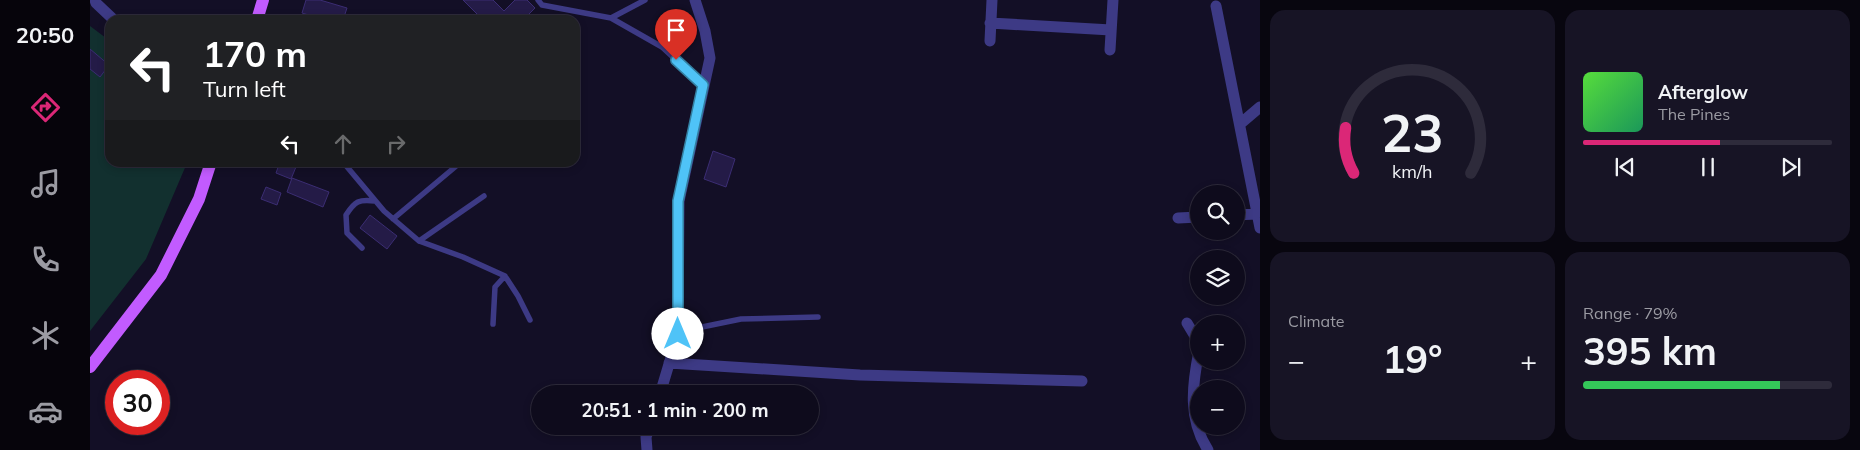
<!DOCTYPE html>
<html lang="en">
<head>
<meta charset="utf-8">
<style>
	body { margin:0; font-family:Mulish,sans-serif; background:#171425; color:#f1f3f6; height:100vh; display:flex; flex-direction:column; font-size:19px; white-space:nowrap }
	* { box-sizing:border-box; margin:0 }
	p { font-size:16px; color:#9b9ba3 }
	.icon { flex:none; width:28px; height:28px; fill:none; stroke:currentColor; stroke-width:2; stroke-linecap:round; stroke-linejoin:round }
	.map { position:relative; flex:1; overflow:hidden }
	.details { display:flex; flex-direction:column; gap:10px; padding:10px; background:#08060f; width:600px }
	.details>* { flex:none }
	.hud { position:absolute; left:15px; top:15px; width:475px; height:152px; border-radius:15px; box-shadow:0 2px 8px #0003,0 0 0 1px #2e2b3b; background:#202124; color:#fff; overflow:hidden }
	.controls { position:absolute; left:1100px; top:185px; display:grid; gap:10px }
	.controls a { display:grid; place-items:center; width:55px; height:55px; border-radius:50%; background:#0e0b1c; box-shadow:0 2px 8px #0003,0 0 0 1px #2e2b3b; font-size:25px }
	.speed { position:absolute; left:15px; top:370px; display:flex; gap:10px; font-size:25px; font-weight:700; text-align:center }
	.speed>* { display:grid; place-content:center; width:65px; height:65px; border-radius:50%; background:#0e0b1c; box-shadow:0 2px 8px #0003,0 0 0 1px #2e2b3b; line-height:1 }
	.speed .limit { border:8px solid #d22; background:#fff; color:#111 }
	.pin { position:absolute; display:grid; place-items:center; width:42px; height:42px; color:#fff; margin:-51px -21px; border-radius:50% 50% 50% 0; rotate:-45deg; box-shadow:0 0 5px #0007 }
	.pin .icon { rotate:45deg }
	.me { position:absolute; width:55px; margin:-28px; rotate:0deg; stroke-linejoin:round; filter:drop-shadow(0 0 4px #0008) }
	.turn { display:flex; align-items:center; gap:18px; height:105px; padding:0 15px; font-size:22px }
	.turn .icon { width:65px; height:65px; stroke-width:2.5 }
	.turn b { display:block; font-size:35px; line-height:42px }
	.lanes { display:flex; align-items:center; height:48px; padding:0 15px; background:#0003; justify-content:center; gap:25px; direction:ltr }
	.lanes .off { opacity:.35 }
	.big { font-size:38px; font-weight:700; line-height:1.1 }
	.details .widget { flex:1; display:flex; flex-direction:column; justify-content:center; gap:8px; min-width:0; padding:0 18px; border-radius:15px; background:#171425 }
	.details .dial { align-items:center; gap:0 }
	.dial svg { height:130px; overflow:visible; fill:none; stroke:#2e2b3b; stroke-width:7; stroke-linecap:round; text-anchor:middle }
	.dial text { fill:#f1f3f6; stroke:none }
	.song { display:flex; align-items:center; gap:15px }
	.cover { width:60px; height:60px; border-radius:8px; background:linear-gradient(135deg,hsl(110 70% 55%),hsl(150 70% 35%)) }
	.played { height:5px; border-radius:2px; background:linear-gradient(90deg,#db2777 55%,#2e2b3b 55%) }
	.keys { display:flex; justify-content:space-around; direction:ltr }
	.heat { display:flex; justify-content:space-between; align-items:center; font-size:28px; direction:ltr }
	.charge { height:8px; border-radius:4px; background:linear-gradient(90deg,#34c759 79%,#2e2b3b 0) }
	.details .tiles { flex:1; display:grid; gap:10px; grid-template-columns:repeat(2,1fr) }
	.trip { position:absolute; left:441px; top:385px; width:288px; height:50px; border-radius:25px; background:#0e0b1c; box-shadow:0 2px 8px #0003,0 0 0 1px #2e2b3b; font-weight:700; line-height:50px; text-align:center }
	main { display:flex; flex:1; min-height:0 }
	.tabs { display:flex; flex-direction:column; width:90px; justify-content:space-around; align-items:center; background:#06040b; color:#9b9ba3 }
	.tabs .icon { width:35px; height:35px }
	.tabs .selected { color:#db2777 }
	.tabs b { font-size:22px; color:#f1f3f6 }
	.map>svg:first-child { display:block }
</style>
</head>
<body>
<main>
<nav class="tabs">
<b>20:50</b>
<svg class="icon selected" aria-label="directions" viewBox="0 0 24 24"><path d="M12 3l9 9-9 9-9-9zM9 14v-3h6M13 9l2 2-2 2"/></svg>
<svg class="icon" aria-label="music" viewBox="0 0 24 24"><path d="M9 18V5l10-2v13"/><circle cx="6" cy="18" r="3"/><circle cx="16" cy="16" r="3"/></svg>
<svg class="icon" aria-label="phone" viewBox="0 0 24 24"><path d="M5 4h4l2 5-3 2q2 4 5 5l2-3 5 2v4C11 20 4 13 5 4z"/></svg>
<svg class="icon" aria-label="climate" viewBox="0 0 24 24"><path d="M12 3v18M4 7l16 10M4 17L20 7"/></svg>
<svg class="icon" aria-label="car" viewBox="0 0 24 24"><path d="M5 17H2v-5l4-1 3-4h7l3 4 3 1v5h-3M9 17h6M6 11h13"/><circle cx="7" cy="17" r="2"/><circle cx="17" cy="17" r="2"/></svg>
</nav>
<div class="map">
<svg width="1170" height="450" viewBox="0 0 1170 450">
	<rect width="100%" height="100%" fill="#130f26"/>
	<path fill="#12302f" d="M0 26 20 41V162L97 163 56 259 0 331Z"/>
	<path fill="#241b47" stroke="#3b2d73" d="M216 0H230L257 8 253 20H235L212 13Z
		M373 0H403L414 11 425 0H437L445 8 433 20H393Z
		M0 49 19 65 10 77 0 69Z
		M623 151 645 159 636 187 614 179Z
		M190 162H208L201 179 186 173Z
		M202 178 239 192 233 207 197 192Z
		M176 187 191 193 187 205 171 199Z
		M280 215 307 236 297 249 270 228Z"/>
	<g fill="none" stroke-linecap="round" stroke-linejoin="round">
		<path stroke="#3d3a85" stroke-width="5.5" d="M448 0 452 5 521 18 572 47 613 85
			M521 18 555 0
			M253 162 294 211 329 241 373 257 415 276 428 296 440 320
			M303 219 371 162
			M329 241 394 196
			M272 248 257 233 256 215C265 201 269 199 285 201
			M403 324 405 287 415 276
			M588 334 612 327 651 319 728 317"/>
		<path stroke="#3d3a85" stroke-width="11" d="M5 0 6 3 24 20
			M1126 6 1170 228
			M900 23 1021 30
			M900 41 902 0
			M1020 50 1023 0
			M1150 124 1170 107
			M1146 215 1166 214
			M1088 218 1109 217
			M1097 323 1106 338 1109 349
			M1109 351C1102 386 1098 419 1118 450
			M579 363 770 375 992 381
			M570 394 588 334 589 201 620 58 615 31 605 0
			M557 450 556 437 560 426"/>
		<path stroke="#c25bff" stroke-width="12" d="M167 20 173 0
			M0 367 71 275 109 199 121 162"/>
	</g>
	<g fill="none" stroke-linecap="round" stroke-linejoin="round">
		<g stroke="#337fa1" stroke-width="12">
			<path id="route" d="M586 60 613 85 588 201V334"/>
		</g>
		<use href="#route" stroke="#4fc3f7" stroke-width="9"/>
	</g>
</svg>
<div class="controls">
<a><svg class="icon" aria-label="search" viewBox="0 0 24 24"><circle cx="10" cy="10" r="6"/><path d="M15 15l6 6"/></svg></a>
<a><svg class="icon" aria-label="layers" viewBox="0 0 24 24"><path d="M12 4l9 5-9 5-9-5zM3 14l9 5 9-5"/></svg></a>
<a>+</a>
<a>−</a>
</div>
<div class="speed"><div class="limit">30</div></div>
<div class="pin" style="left:586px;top:60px;background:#d93025"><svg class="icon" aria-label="arrive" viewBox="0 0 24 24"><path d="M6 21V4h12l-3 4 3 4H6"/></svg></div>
<svg class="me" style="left:588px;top:334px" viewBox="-20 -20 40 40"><circle r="19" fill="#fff"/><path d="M0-13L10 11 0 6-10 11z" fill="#4fc3f7"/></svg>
<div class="trip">20:51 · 1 min · 200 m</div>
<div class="hud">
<div class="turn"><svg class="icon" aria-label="left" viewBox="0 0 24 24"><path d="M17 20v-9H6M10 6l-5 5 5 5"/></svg><div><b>170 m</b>Turn left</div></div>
<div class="lanes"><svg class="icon" aria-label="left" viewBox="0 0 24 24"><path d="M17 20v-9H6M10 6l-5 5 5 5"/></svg><svg class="icon off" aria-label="ahead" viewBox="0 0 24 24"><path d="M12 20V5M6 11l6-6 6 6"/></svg><svg class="icon off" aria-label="right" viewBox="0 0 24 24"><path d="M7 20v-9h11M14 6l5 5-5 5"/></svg></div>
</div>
</div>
<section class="details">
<div class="tiles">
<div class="widget dial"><svg viewBox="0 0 100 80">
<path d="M14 69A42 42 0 1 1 86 69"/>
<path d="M14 69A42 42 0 0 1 9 41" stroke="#db2777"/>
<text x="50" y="56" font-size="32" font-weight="700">23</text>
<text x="50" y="72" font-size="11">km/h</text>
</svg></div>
<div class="widget">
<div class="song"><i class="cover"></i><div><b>Afterglow</b><p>The Pines</p></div></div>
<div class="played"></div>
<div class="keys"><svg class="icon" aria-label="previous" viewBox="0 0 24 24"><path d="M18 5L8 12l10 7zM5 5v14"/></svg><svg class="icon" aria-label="pause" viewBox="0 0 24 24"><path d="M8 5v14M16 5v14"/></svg><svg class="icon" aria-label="next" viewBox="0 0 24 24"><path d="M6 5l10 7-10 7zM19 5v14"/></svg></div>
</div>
<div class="widget"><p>Climate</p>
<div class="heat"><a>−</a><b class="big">19°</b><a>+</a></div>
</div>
<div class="widget"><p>Range · 79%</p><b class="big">395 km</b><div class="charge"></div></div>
</div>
</section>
</main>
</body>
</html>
